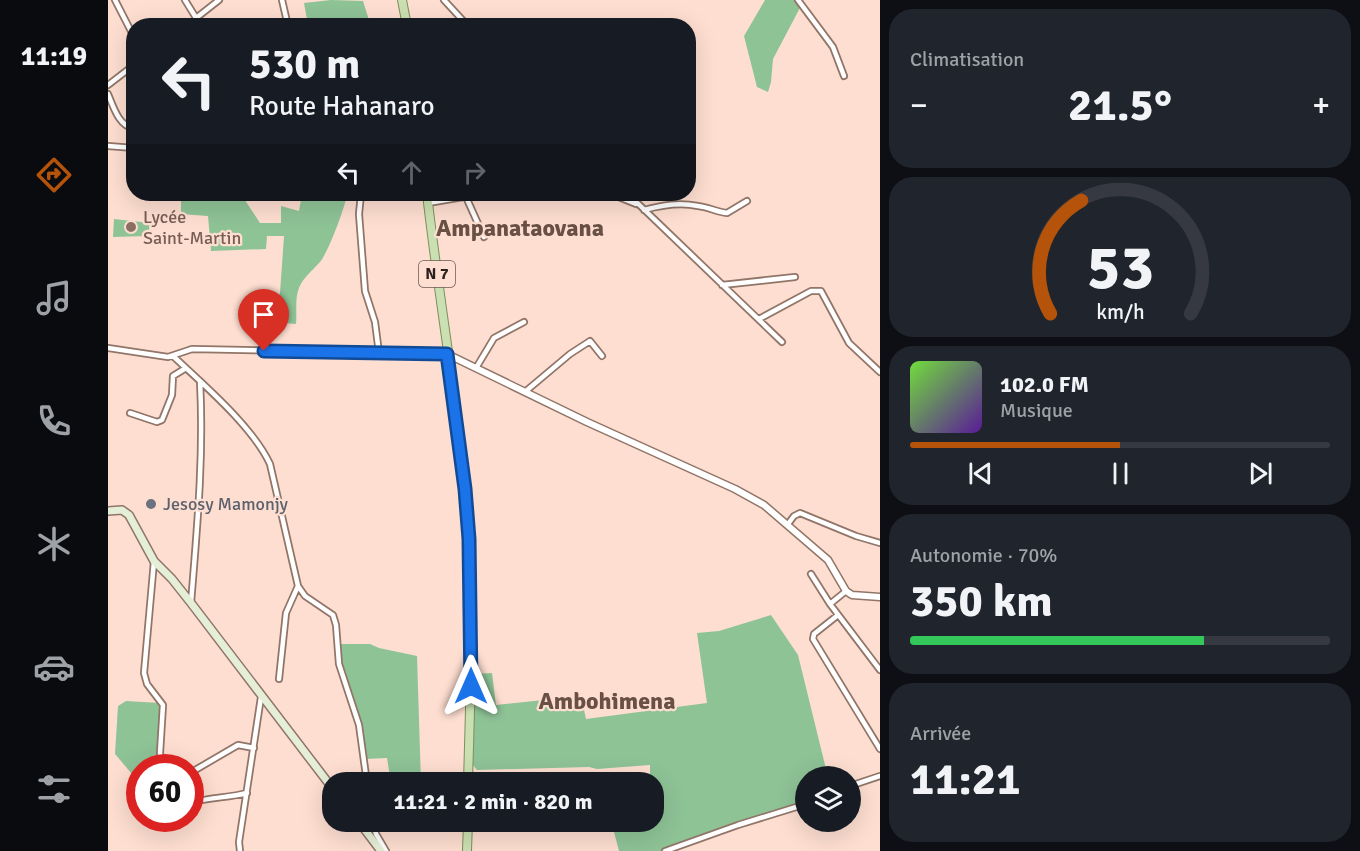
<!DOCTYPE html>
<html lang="fr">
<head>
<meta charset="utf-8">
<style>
	body { margin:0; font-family:Signika,sans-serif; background:#20242c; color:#f1f3f6; height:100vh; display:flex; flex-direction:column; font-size:22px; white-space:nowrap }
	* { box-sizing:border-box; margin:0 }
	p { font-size:20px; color:#9ea1a6 }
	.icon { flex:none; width:33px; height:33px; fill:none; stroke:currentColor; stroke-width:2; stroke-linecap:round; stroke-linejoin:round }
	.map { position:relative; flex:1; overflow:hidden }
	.panel { display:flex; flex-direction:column; gap:9px; padding:9px; background:#0d0f14; width:480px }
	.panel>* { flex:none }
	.top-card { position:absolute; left:18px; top:18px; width:570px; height:183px; border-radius:24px; box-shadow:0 6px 24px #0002; background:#171b24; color:#f1f3f6; overflow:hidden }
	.fabs { position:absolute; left:687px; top:766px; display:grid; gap:12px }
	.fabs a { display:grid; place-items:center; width:66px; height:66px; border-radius:50%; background:#171b24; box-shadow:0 6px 24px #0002; font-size:30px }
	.speed { position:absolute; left:18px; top:754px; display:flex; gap:12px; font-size:30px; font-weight:700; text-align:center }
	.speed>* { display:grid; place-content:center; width:78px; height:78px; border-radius:50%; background:#171b24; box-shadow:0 6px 24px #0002; line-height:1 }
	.speed .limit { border:9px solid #d22; background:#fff; color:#111 }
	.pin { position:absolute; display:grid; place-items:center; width:51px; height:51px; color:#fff; margin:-62px -26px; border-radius:50% 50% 50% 0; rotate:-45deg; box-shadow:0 0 6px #0007 }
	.pin .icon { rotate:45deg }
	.me { position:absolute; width:66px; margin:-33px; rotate:0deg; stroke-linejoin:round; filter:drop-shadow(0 0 4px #0008) }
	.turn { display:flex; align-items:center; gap:21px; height:126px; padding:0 24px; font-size:27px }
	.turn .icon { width:78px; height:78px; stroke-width:2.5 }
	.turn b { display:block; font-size:42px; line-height:51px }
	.lanes { display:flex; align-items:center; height:57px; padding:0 24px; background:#0003; justify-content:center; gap:30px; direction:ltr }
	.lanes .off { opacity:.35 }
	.big { font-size:45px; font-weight:700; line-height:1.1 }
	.panel .tile { flex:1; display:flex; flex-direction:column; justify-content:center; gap:9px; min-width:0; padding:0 21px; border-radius:24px; background:#20242c }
	.panel .dial { align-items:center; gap:0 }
	.dial svg { height:156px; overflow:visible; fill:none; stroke:#363941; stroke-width:7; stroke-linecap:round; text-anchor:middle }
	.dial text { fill:#f1f3f6; stroke:none }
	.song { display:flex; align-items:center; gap:18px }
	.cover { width:72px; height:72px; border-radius:9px; background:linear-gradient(135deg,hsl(100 70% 55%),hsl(270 70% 35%)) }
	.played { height:6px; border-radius:3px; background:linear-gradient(90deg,#b45309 50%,#363941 50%) }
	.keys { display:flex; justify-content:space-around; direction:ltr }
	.heat { display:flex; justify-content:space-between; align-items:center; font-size:33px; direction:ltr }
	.charge { height:9px; border-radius:4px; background:linear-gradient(90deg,#34c759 70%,#363941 0) }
	.trip { position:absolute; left:214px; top:772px; width:342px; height:60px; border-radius:24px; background:#171b24; box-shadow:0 6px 24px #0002; font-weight:700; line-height:60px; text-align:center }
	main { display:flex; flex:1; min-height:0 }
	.dock { display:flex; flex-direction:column; width:108px; justify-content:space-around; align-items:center; background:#090b0e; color:#9ea1a6 }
	.dock .icon { width:42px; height:42px }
	.dock .active { color:#b45309 }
	.dock b { font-size:27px; color:#f1f3f6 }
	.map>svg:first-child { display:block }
</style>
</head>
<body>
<main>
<nav class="dock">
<b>11:19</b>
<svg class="icon active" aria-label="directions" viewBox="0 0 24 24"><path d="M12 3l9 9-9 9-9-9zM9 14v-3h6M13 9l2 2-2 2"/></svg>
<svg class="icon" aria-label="music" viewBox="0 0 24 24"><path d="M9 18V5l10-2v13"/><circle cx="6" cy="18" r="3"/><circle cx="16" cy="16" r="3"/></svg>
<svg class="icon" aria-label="phone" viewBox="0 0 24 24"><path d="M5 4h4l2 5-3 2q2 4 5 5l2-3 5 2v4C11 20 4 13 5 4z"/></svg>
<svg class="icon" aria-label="climate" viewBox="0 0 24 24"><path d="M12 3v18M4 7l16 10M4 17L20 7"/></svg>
<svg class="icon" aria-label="car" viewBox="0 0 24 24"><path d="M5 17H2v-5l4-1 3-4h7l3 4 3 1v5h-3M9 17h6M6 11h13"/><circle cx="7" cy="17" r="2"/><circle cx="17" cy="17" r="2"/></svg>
<svg class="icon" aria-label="filters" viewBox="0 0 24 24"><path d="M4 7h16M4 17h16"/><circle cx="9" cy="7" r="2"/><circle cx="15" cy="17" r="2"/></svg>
</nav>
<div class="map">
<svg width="772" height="851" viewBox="0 0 772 851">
	<rect width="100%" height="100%" fill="#fdded0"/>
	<path fill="#8ec396" d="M223 0 255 1 261 20 259 25H200L196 3Z
		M657 0H692L694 4 665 59 663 82 660 92 649 87 636 36Z
		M73 194H108V195L133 194 152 223H173V206L191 211 194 194H239C238 205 220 253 212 262 204 271 193 279 190 291 187 300 189 314 188 324L165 322 163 313 172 293 176 236H159L158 249 103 251 100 216 73 214Z
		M6 219 42 223 40 236 5 237Z
		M663 615 690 655 718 769 720 777H698L697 804 557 851H511L506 832 511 823 546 822V783H542V765L489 769 481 767 369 770 364 764 366 674 384 673 388 705 473 696 478 719 599 703 589 633 611 631Z
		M229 644H262L271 648 309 656 313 783H283L279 758 257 759 254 740 235 680Z
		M18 701 52 703 53 707 47 768H32L31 776 24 774 7 754 10 706Z"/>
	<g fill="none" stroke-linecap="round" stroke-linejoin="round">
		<g stroke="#907568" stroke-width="8">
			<path id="minor" d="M7 0 26 37
				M77 0 93 26
				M174 0 180 26
				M336 0 360 26
				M690 0 725 47 736 76
				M78 26 111 0
				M0 85 26 65
				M0 94C5 106 11 127 26 128
				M0 146 26 148
				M253 194 251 214 257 291 267 322 271 353
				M520 194 674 342
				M358 197 376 237
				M320 203 373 194 397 196 464 194H503L528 204
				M536 210C554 205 571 202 590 206 600 207 609 212 619 213L639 201
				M614 285 687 277
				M651 319 703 291H713L741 343 772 372
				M0 348 60 357 84 349 339 354
				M65 356C96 385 145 427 162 464L190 586 197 596 225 615 228 625 231 664 251 725 259 783
				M368 368 386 338 416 322
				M418 391 462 354 482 341 494 356
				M22 413 49 422 54 420 64 395 65 376 78 368
				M680 524 686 516 692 513 748 536 772 543
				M46 561 36 673 39 684 55 705 52 753 54 768
				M703 574 722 604 772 670
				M83 603C89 529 96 456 92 381
				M722 604 738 591
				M730 615 706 634 705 639 772 749
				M171 679 178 613 190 586
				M63 768 71 766 74 768
				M82 773 130 745 146 748
				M742 786 772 776
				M82 803C101 797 120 798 139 793
				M265 822 268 834 278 851
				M132 851 131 842 153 697
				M557 851 630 825 698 804"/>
		</g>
		<g stroke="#907568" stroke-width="9">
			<path id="tertiary" d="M339 354 479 422 627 489 656 505 720 560 738 591 744 595 772 597"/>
		</g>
		<g stroke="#907568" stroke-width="10">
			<path id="secondary" d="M0 511 14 510 21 515 46 561 64 579 83 603 225 789
				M251 822 273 851"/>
		</g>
		<g stroke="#7d8f5b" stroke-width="10">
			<path id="primary" d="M294 0 299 26
				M319 194C332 308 353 422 361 537 366 619 362 701 360 783
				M359 851 360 822"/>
		</g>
		<use href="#minor" stroke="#fff" stroke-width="4.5"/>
		<use href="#tertiary" stroke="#fff" stroke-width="6"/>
		<use href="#secondary" stroke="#e5efd8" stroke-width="7"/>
		<use href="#primary" stroke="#cbe0b2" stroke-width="8"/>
	</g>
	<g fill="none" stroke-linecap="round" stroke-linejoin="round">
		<g stroke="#114b97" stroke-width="15">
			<path id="route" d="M156 351 339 354 357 489 361 539 363 686"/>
		</g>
		<use href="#route" stroke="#1a73e8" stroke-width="10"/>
	</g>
	<circle fill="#8d6e63" stroke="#fdded0" stroke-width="2" cx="23" cy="227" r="6"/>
	<circle fill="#6b7280" stroke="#fdded0" stroke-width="2" cx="43" cy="504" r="6"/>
	<g text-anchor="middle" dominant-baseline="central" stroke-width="4.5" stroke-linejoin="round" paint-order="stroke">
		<rect fill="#fdded0" stroke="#6a5951" stroke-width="1.5" x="311" y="261" width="36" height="26" rx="4.5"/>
		<g font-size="16" font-weight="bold" fill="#2b201b">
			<text x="329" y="274">N 7</text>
		</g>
		<g font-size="18" fill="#785e54" stroke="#fdded0" text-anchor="start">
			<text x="35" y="217">Lycée<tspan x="35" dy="21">Saint-Martin</tspan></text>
		</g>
		<g font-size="18" fill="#5b616d" stroke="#fdded0" text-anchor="start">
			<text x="55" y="504">Jesosy Mamonjy</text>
		</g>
		<g font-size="24" font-weight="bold" fill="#695044" stroke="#fdded0">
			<text x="412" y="228">Ampanataovana</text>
			<text x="499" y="701">Ambohimena</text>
		</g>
	</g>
</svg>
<div class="fabs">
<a><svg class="icon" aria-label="layers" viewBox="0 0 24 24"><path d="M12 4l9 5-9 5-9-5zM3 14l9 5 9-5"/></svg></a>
</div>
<div class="speed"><div class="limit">60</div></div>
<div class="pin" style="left:156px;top:351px;background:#d93025"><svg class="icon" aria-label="arrive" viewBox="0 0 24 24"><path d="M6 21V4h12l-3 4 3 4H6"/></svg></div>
<svg class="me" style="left:363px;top:686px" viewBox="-20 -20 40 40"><path d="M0-17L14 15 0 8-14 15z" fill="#1a73e8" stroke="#fff" stroke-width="4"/></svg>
<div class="trip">11:21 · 2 min · 820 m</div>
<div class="top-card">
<div class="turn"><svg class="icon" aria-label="left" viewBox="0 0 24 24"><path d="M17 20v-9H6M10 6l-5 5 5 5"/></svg><div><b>530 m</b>Route Hahanaro</div></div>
<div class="lanes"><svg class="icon" aria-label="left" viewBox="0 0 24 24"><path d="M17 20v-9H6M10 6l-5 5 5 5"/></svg><svg class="icon off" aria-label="ahead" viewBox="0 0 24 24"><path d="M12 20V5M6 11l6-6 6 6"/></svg><svg class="icon off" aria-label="right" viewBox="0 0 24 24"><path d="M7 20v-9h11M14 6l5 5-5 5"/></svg></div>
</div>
</div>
<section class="panel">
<div class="tile"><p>Climatisation</p>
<div class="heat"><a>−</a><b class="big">21.5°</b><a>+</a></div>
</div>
<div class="tile dial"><svg viewBox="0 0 100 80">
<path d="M14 69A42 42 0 1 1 86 69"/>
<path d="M14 69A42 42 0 0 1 30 11" stroke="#b45309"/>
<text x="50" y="56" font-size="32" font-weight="700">53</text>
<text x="50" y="72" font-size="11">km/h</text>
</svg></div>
<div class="tile">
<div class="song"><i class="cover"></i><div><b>102.0 FM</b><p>Musique</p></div></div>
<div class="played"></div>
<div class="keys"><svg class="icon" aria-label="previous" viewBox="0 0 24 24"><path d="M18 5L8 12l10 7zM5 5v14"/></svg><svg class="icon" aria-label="pause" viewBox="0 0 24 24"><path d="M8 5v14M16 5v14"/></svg><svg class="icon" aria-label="next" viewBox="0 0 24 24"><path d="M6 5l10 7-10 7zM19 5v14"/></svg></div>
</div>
<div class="tile"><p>Autonomie · 70%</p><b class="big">350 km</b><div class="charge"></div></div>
<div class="tile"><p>Arrivée</p><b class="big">11:21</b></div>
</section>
</main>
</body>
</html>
